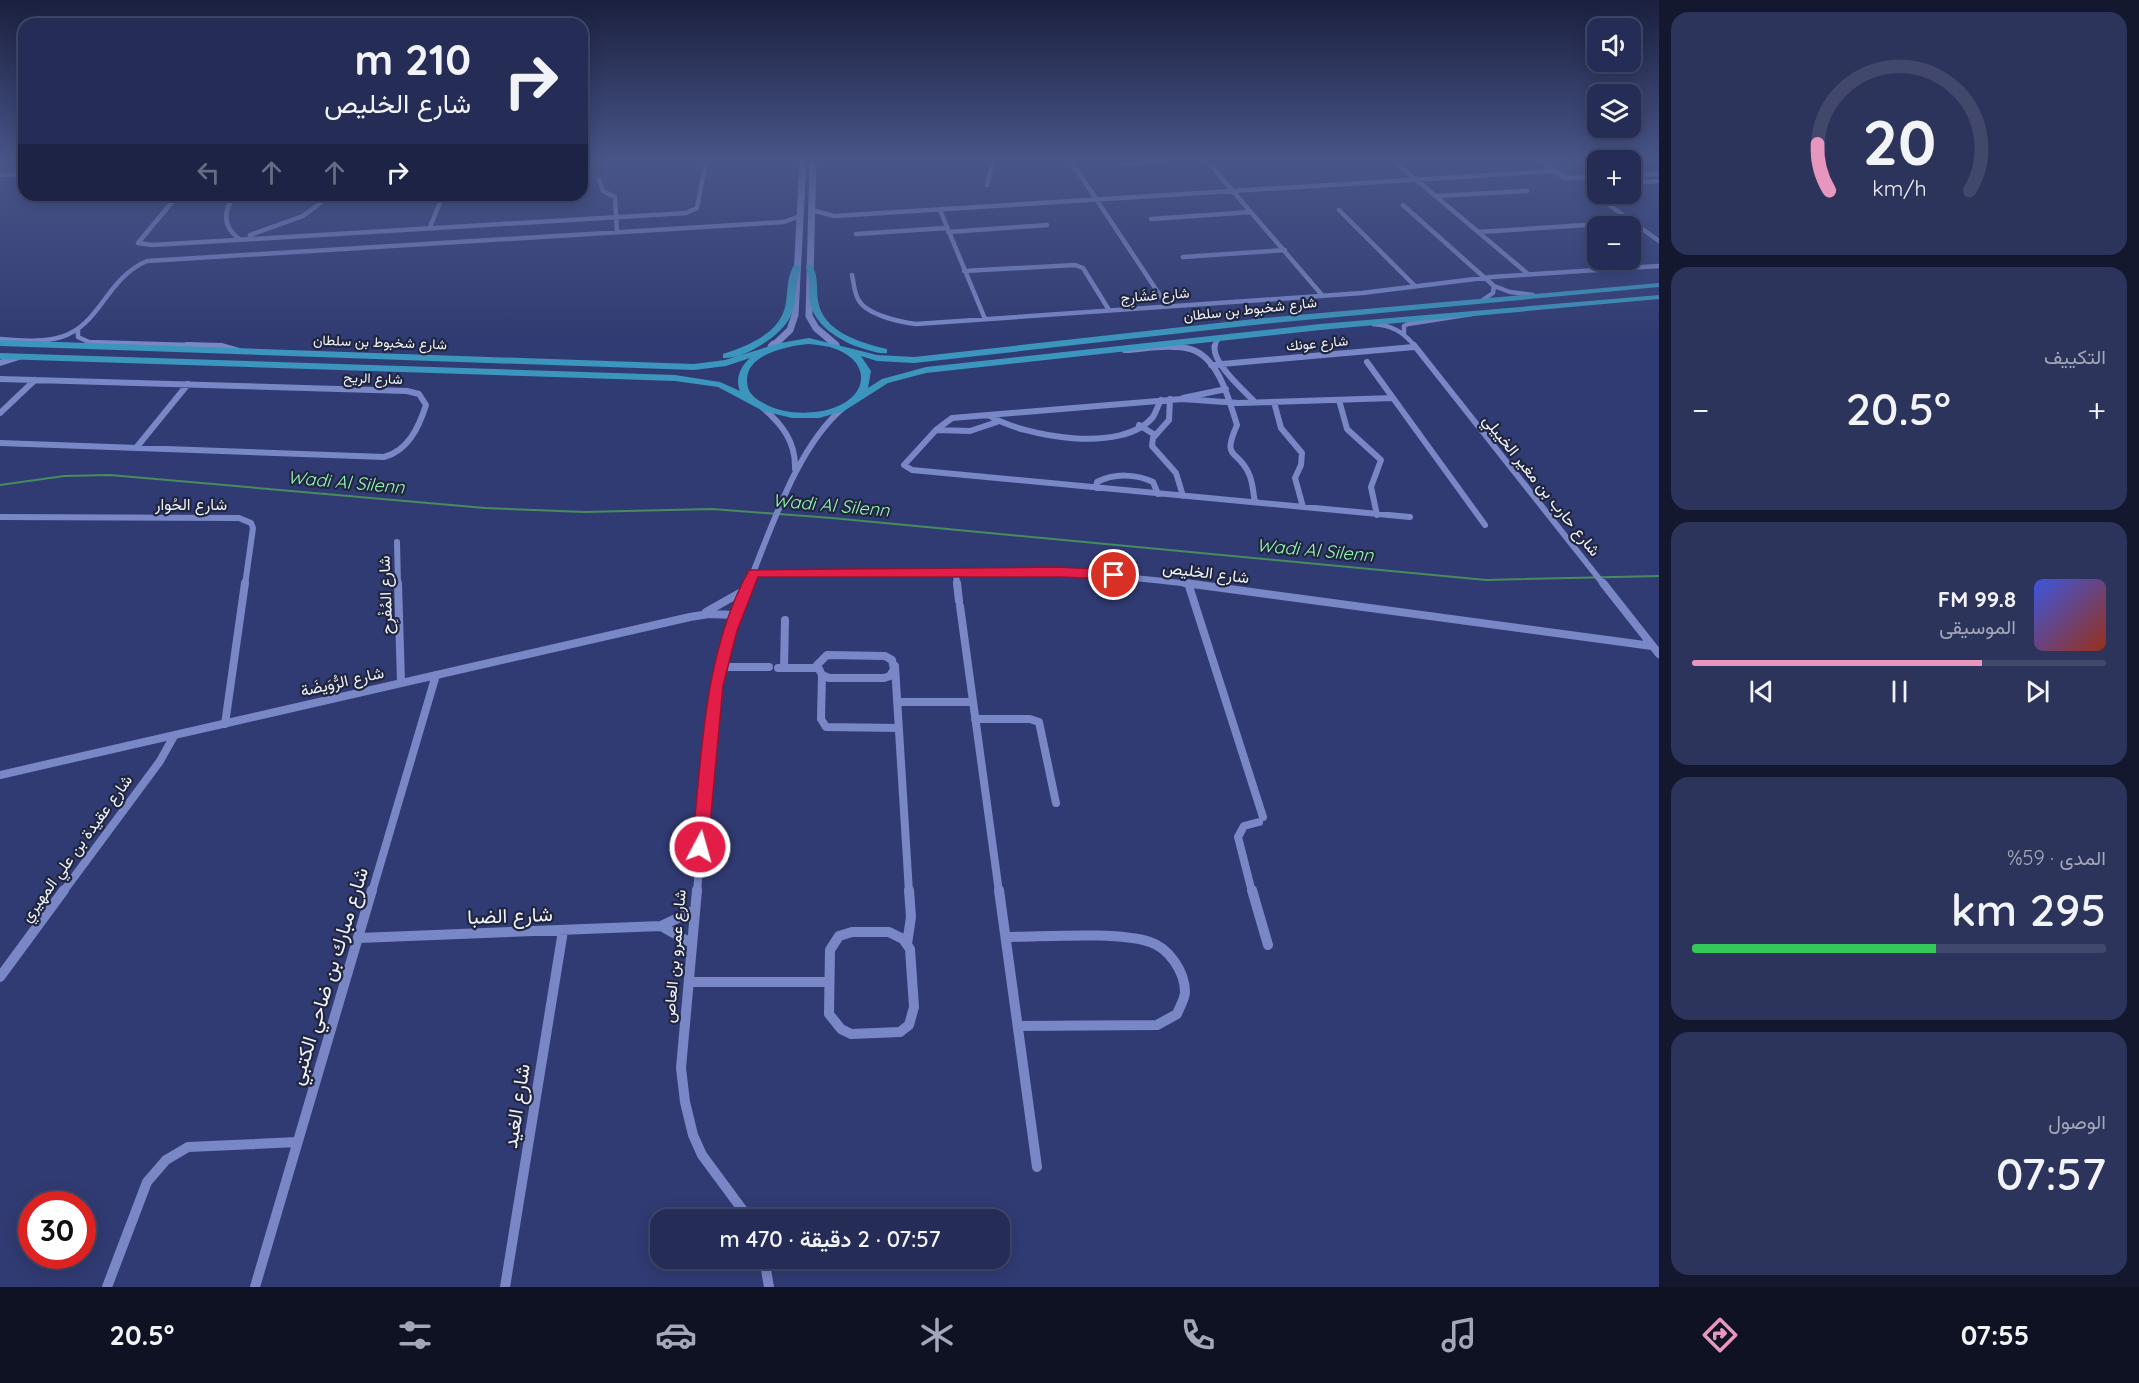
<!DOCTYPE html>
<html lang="ar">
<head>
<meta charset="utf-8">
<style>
	body { margin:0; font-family:Quicksand,Vazirmatn,sans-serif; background:#2d345c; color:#f1f3f6; direction:rtl; height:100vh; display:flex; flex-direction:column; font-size:22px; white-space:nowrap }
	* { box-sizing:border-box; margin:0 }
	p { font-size:20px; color:#a3a7b9 }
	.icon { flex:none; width:33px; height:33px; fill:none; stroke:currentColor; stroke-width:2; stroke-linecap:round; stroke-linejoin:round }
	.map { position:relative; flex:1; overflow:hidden; direction:ltr }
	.details { display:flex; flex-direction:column; gap:12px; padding:12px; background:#14182f; width:480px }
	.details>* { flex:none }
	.guide { position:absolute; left:18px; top:18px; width:570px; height:183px; border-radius:18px; box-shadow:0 3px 15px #0003,0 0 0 2px #42486c; direction:rtl; background:#252c56; color:#f1f3f6; overflow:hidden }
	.controls { position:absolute; left:1587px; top:18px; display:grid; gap:12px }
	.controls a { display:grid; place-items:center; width:54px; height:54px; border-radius:12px; background:#252c56; box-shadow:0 3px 15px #0003,0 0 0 2px #42486c; font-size:30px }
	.speed { position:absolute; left:18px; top:1191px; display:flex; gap:12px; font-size:30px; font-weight:700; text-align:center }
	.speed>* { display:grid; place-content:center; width:78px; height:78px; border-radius:50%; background:#252c56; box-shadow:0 3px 15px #0003,0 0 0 2px #42486c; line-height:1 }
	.speed .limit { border:9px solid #d22; background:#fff; color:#111 }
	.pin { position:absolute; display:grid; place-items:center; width:51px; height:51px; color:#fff; margin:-26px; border:3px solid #fff; border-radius:50%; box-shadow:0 2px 6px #0007 }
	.me { position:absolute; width:66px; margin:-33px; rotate:6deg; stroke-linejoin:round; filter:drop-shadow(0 0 4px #0008) }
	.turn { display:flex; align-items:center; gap:21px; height:126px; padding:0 18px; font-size:27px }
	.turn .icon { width:78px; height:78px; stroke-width:2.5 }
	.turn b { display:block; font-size:42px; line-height:51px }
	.lanes { display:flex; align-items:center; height:57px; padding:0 18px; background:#0003; justify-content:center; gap:30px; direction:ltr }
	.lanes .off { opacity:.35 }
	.big { font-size:45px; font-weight:600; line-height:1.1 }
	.details .card { flex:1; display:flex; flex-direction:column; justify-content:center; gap:9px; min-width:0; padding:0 21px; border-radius:18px; background:#2d345c }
	.details .dial { align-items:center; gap:0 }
	.dial svg { height:156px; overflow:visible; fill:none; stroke:#42486c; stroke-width:7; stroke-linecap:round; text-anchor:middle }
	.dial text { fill:#f1f3f6; stroke:none }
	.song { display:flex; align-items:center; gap:18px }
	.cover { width:72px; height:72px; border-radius:9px; background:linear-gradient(135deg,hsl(230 70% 55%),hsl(10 70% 35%)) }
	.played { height:6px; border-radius:3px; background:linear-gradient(90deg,#e797bd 70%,#42486c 70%) }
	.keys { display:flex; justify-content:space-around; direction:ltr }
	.heat { display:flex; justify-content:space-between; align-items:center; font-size:33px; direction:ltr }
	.charge { height:9px; border-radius:4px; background:linear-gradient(90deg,#34c759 59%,#42486c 0) }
	.trip { position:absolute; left:650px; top:1209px; width:360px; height:60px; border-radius:18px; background:#252c56; box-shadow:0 3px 15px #0003,0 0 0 2px #42486c; font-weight:600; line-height:60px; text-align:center; direction:rtl }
	.menu { display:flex; height:96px; justify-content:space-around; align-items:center; background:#0f1222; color:#a3a7b9 }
	.menu .icon { width:42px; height:42px }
	.menu .selected { color:#e797bd }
	.menu b { font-size:27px; color:#f1f3f6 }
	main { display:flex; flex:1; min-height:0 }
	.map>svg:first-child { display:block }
</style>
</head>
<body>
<main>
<section class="details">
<div class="card dial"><svg viewBox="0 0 100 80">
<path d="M14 69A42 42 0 1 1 86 69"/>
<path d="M14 69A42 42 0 0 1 8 45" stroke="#e797bd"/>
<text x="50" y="56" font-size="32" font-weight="700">20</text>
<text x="50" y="72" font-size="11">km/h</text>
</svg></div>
<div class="card"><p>التكييف</p>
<div class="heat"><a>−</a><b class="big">20.5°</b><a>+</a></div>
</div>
<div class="card">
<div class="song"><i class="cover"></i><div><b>99.8 FM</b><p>الموسيقى</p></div></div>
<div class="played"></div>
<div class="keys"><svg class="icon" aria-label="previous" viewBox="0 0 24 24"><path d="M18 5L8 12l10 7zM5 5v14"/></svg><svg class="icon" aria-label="pause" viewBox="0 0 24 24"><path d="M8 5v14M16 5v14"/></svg><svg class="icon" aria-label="next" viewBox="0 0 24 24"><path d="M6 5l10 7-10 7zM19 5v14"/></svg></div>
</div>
<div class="card"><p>المدى · 59%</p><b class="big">295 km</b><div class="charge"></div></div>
<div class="card"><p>الوصول</p><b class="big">07:57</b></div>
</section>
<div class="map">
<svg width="1659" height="1287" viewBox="0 0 1659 1287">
	<rect width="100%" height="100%" fill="#313b73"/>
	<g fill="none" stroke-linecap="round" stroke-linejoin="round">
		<path stroke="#458d5e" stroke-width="2" d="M0 485 64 476 110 475 485 508 584 512 712 509 832 518 1486 580 1659 576"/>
		<path stroke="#7987c6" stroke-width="4.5" d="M1071 161 1167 306
			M1207 161 1322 295
			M1394 161 1528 274
			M1539 161 1565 178 1598 177
			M1122 164 1162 161
			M0 175H24
			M1630 175 1659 174
			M599 179 603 191 615 197 617 232
			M1630 183 1659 181
			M1598 184 1587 189 1659 241
			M987 185 993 161
			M178 195 138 243 152 245 686 213 697 208 706 161
			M235 195C223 211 222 226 239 239
			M1436 196 1527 191
			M1403 205 1494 286 1510 292 1533 295
			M812 210 834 216 1553 171
			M940 210 985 319
			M1339 210 1414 285
			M1151 219 1250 212
			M430 227 443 195
			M948 232 1047 225
			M1478 232 1633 222
			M856 234 946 228
			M250 235 303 216 331 195
			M1183 257 1285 250
			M964 271 1075 265 1083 268 1109 310
			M852 275C854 283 854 292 858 299 866 315 900 322 916 324L1362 293 1491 277 1659 266
			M1484 299 1493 293 1494 286
			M1373 324C1392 325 1403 332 1415 346
			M78 329V337L89 342 223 346
			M1404 333V326L1408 324 1472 314
			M0 339C20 340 41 343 61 337 100 326 106 278 147 261L784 222 800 216
			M1214 346 1219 338"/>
		<path stroke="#7987c6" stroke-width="6" d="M187 345 221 346 239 351
			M1215 345C1210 361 1244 391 1255 402
			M1414 345 1604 585
			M1125 350C1144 349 1171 344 1190 349 1219 357 1229 400 1237 425 1221 461 1238 448 1249 474 1253 482 1253 493 1255 502
			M1367 362 1485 525
			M0 363 19 357
			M1211 365 1414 347
			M0 379 407 391 419 394 426 405C419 427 408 451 384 457L0 443
			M1183 398 1226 389
			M1393 398 1239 403 1182 399 952 418 936 430 904 465 912 470 1410 517
			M1170 399 1169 420 1153 438 1152 446 1176 473 1183 496
			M1339 400 1347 429 1381 460 1371 487 1377 515
			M1274 402 1281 428 1302 453 1301 465 1295 478 1303 507
			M762 407C782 424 796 442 795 469
			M0 413 35 380
			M990 416C1025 437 1123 454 1153 417 1156 412 1158 405 1161 400
			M1139 425 1155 435
			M936 430 970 431 997 422
			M136 448 188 384
			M1096 488 1097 482C1114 473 1136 474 1153 482L1158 494
			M0 517 239 518 251 523 253 528 245 585
			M397 542 398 585
			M753 573C901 573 1049 565 1196 585
			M956 573 957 585
			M748 585C772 528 796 448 843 408"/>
		<path stroke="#7987c6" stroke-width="8" d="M398 583 401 682
			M957 583 959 601
			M1185 583 1652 646
			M1188 583 1263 817
			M1603 583 1659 654
			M960 606 999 892
			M706 612 745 590
			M827 655 885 656 892 660 894 669 890 676 884 678H829L822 675 817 665Z
			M895 666 909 892
			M720 667H769
			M778 668H818
			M784 668 785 620
			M822 675 821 719 826 727 898 728
			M897 702H973
			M975 719H1030L1039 722 1056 803
			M225 724 245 583
			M0 775 690 617 709 614 736 615
			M63 892 160 761 174 736
			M372 892 436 675
			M697 892C706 788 706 680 748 583
			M1252 892 1238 837 1244 826 1259 822"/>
		<path stroke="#7987c6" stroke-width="10" d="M697 890 681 1068 685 1102 693 1135 702 1155 750 1220
			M999 890 1037 1167
			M1252 890 1268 945
			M661 926 691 943
			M852 932H889L903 939 910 949 914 1007 909 1025 900 1032 851 1034 841 1029 829 1014 830 950 839 936Z
			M1006 937C1044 937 1116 931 1150 942 1169 948 1185 972 1185 992 1185 999 1179 1008 1177 1014L1157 1025 1018 1026
			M359 938 661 926 693 911
			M907 944 911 917 909 890
			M0 977 64 890
			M689 982H829
			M764 1258 769 1287
			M107 1287 147 1182 166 1160 188 1147 297 1142
			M255 1287 372 890
			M505 1287 563 931"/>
		<path stroke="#7987c6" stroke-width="7" d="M813 161 809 316 816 328 836 345
			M773 346 790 330 795 315 803 161"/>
		<path stroke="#7987c6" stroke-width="9" d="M772 347 774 345"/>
		<path fill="#3b95bc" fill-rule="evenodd" d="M794 265 801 267C794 282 798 298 792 313 785 334 744 360 723 358V354C749 345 782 333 786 302 788 289 787 277 794 265Z
			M806 265H812C819 277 816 289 818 301 823 332 861 343 887 349V353C877 354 865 349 855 346 836 338 814 324 810 302 808 294 810 286 809 278 808 274 806 269 806 265Z
			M1659 283V287L1263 324 914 363 877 361 861 356 871 371 868 388 882 379 926 367 1320 324 1659 295V299L1320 330 926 373 888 383 844 411 819 418H792L763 411 718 387 675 381 0 359V353L675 375 720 382 740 391C735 379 740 367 750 358L726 366 694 370 0 346V340L694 364 725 360 780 343 809 338 877 355 914 357 1263 318ZM809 344C818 345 828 346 836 349 870 362 869 394 836 407 816 415 784 415 765 404 754 398 747 393 747 380 747 353 789 346 809 344Z"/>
	</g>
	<linearGradient id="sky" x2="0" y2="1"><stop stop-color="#1b203f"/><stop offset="0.47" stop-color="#485588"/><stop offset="1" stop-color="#485588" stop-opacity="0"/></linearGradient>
	<rect width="1659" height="341" fill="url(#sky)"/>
	<path fill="#e11d48" stroke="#92132f" stroke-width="1.5" d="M1058 567 1114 570 1120 575 1114 579 1058 577H758L737 631 723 686 708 847 706 852 700 854 694 852 692 847C702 754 703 654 749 570Z"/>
	<g text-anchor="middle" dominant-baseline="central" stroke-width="4.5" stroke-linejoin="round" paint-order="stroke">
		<g font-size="14" fill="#f1f3fa" stroke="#20263f">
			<text transform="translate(1155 295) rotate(-4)">شارع عَشَارِج</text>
			<text transform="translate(1250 309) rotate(-6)">شارع شخبوط بن سلطان</text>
			<text transform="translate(380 342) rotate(2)">شارع شخبوط بن سلطان</text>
			<text transform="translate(1317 343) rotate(-5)">شارع عونك</text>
			<text transform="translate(373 378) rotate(2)">شارع الريح</text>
		</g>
		<g font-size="16" fill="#f1f3fa" stroke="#20263f">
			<text transform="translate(1542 485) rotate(51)">شارع حارب بن مغير الخييلي</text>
			<text x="191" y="504">شارع الحُوار</text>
			<text transform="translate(1206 572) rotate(7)">شارع الخليص</text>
			<text transform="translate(385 595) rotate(-92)">شارع المُفْرِح</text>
			<text transform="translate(342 681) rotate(-13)">شارع الرُّوَيضَة</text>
			<text transform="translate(76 848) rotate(-54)">شارع عقيدة بن علي المهيري</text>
			<text transform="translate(674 956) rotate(-85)">شارع عمرو بن العاص</text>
		</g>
		<g font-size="18" font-style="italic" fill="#96fab6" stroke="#20263f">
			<text transform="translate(346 482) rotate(5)">Wadi Al Silenn</text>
			<text transform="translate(831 505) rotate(5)">Wadi Al Silenn</text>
			<text transform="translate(1315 550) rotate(5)">Wadi Al Silenn</text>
		</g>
		<g font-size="20" fill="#f1f3fa" stroke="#20263f">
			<text transform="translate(510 915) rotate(-2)">شارع الضبا</text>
			<text transform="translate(328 976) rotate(-73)">شارع مبارك بن ضاحي الكتبي</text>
			<text transform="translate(516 1106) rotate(-81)">شارع الغيد</text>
		</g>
	</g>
</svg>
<div class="controls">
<a><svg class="icon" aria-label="sound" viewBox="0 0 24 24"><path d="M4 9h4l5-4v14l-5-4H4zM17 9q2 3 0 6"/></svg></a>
<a><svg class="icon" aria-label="layers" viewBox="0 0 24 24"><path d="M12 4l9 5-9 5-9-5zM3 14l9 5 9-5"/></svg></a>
<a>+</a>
<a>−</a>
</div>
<div class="speed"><div class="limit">30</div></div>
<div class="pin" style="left:1114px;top:575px;background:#d93025"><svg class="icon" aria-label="arrive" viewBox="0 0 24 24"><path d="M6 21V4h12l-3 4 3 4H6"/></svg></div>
<svg class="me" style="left:700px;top:847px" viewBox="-20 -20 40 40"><circle r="17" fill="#e11d48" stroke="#fff" stroke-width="3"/><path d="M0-11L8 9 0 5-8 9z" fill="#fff"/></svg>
<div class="trip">07:57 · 2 دقيقة · 470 m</div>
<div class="guide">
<div class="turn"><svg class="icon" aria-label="right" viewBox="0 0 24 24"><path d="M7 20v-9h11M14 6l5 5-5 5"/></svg><div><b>210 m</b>شارع الخليص</div></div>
<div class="lanes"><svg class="icon off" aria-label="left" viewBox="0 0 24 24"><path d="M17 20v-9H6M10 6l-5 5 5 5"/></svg><svg class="icon off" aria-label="ahead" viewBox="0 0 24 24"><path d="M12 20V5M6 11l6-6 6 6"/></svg><svg class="icon off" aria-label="ahead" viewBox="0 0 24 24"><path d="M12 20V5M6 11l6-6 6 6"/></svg><svg class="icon" aria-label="right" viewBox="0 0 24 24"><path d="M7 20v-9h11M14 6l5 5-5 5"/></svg></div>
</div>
</div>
</main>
<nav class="menu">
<b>07:55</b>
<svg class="icon selected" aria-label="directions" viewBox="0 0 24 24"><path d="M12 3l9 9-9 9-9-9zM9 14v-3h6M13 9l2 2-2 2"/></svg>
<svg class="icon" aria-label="music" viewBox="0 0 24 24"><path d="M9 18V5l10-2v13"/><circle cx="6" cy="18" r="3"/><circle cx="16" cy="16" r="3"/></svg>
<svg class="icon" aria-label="phone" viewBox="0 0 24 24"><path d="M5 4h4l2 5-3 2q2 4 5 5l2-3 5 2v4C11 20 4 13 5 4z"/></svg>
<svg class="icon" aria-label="climate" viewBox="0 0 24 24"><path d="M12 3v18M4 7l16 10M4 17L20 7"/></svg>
<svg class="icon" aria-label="car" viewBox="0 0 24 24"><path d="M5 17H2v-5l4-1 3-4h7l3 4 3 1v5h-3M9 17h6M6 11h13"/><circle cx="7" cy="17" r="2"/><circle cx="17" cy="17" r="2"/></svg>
<svg class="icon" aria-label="filters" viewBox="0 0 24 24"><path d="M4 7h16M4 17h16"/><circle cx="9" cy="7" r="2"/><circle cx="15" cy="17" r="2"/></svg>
<b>20.5°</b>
</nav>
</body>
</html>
